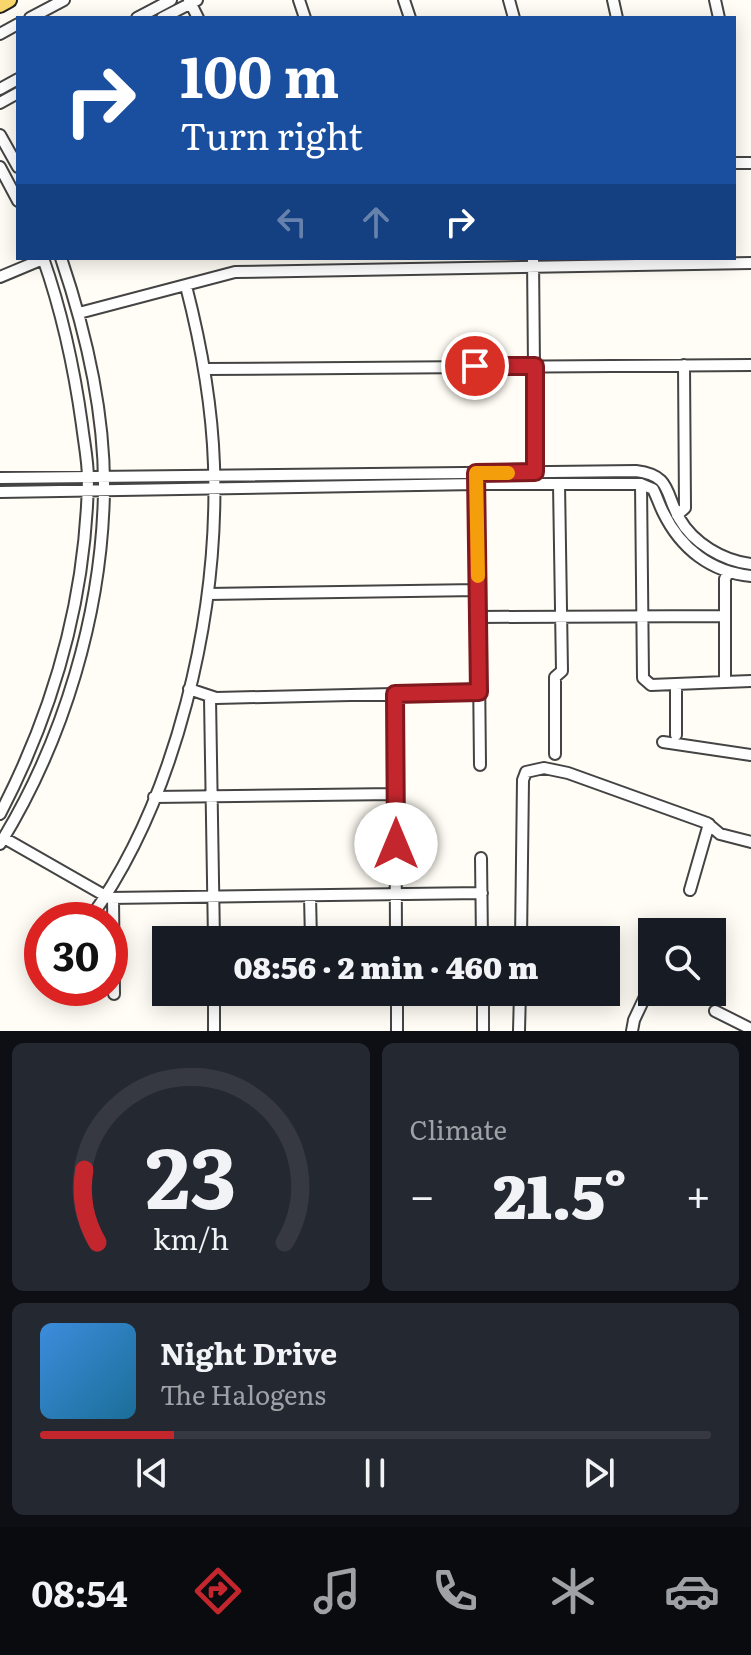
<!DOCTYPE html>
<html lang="en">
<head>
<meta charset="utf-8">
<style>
	body { margin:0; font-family:Literata,serif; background:#242831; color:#f1f3f6; height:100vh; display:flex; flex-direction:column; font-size:30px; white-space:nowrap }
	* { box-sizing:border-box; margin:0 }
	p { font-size:26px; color:#9ea1a6 }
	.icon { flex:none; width:44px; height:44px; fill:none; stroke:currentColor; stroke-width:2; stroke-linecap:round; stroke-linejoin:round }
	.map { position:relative; height:1031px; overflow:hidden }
	.panel { display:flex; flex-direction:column; gap:12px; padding:12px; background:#0d0f14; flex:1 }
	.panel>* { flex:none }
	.guide { position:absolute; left:16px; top:16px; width:720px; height:244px; border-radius:0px; box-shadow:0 4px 20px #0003; background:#1a4fa0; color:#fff; overflow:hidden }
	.fabs { position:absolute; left:638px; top:918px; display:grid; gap:16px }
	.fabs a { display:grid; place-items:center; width:88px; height:88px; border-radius:0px; background:#171b24; box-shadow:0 4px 20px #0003; font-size:40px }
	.speed { position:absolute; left:24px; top:902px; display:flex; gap:16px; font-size:40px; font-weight:700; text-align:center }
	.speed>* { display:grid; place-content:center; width:104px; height:104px; border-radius:50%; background:#171b24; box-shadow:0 4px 20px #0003; line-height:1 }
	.speed .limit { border:12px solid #d22; background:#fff; color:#111 }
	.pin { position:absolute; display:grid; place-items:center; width:68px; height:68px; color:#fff; margin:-34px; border:4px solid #fff; border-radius:50%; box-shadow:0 2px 8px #0007 }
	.me { position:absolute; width:88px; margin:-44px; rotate:0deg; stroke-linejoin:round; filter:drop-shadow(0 0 6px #0008) }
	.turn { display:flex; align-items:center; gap:28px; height:168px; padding:0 32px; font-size:36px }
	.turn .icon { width:104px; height:104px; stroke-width:2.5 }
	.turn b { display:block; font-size:56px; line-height:68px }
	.lanes { display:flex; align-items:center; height:76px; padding:0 32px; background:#0003; justify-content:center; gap:40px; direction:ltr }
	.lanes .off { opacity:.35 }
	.big { font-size:60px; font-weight:800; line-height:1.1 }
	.panel .tile { flex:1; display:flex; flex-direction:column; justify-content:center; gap:12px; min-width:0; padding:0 28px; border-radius:12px; background:#242831 }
	.panel .dial { align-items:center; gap:0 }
	.dial svg { height:208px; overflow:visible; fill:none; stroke:#363941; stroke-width:7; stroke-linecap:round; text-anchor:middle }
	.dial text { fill:#f1f3f6; stroke:none }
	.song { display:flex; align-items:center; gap:24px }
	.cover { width:96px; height:96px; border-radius:12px; background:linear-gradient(135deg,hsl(210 70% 55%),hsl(200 70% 35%)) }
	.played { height:8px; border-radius:4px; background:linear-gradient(90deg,#c4262e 20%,#363941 20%) }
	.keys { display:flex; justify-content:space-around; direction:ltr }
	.heat { display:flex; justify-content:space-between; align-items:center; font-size:44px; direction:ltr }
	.panel .tiles { flex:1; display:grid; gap:12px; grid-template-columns:1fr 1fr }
	.tile:last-child { grid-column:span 2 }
	.trip { position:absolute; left:152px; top:926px; width:468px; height:80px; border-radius:0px; background:#171b24; box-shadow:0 4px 20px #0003; font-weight:800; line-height:80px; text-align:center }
	.dock { display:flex; height:128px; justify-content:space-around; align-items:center; background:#090b0e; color:#9ea1a6 }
	.dock .icon { width:56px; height:56px }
	.dock .on { color:#c4262e }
	.dock b { font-size:36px; color:#f1f3f6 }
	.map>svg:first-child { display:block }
</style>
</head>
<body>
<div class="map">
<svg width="751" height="1031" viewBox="0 0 751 1031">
	<rect width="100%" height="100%" fill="#fffdf5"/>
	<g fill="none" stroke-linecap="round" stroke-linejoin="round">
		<g stroke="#444" stroke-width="14">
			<path id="minor" d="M189 0 198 18
				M299 0 305 18
				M404 0 410 18
				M509 0 514 18
				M613 0 617 18
				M715 0 719 18
				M30 18 64 0
				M137 18 171 0
				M162 18 197 0
				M0 34 18 24
				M0 89 18 79
				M0 103 18 93
				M0 135 18 167
				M734 163H751
				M0 167 18 201
				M533 258 535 478
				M0 277 43 259
				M79 313 235 272 751 263
				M205 369 751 365
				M0 478 636 471C671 475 665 493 679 518 693 543 723 561 751 564
				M477 479 480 765
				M641 484 643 678 651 685 725 682
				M0 492 477 484H641L653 489C657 497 659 504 663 512 681 549 711 572 751 576
				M677 515 685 508 684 365
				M728 572 725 579V682L751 681
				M208 594 478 590
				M478 617 725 616
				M676 685V735
				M189 689 216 698 479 692
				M395 694 396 940
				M210 698 214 940
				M663 742 751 755
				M555 754V677L562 671 559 484
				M154 797 395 794
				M0 814C54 710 86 597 88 479 88 461 84 442 82 425 74 367 62 312 43 258
				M4 838 109 898 482 893
				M0 844C64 740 102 613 104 491 105 412 86 332 61 258
				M481 858 482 940
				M690 890 709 824
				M310 896 311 940
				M113 898 114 994
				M89 920C177 798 219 615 214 465 212 404 201 344 186 286
				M521 940 523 780 526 772 544 768 568 773 707 823 720 834 751 842
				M214 992V1031
				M397 992V1031
				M483 992V1031
				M214 996 397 993
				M715 1011 751 1029
				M519 1031 520 992
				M632 1031 634 1020 652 982"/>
		</g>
		<g stroke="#222" stroke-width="18">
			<path id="major" d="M0 5 9 0"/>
		</g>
		<use href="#minor" stroke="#fff" stroke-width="10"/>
		<use href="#major" stroke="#f9d66b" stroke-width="14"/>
	</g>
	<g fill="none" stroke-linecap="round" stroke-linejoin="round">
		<g stroke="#7f191e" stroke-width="20">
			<path id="route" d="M396 844 395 694 479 692 476 473 535 472V366H475"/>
		</g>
		<use href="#route" stroke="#c4262e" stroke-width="14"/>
		<path stroke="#f59e0b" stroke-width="14" d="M478 576 476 473H508"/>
	</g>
</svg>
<div class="fabs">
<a><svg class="icon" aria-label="search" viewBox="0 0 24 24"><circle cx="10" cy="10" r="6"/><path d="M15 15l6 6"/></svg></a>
</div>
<div class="speed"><div class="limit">30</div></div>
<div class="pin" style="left:475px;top:366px;background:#d93025"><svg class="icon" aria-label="arrive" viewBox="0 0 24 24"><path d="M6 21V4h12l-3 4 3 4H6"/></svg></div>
<svg class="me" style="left:396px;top:844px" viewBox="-20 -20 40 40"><circle r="19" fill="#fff"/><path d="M0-13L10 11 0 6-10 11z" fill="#c4262e"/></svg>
<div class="trip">08:56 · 2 min · 460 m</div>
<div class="guide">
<div class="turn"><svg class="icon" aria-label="right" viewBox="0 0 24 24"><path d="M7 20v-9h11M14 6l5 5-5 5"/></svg><div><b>100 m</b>Turn right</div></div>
<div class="lanes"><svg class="icon off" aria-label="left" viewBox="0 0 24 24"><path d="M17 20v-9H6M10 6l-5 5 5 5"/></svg><svg class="icon off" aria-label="ahead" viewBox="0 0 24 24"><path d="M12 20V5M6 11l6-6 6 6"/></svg><svg class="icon" aria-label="right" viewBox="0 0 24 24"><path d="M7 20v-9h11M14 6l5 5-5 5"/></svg></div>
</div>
</div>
<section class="panel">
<div class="tiles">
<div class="tile dial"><svg viewBox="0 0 100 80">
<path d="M14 69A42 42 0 1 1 86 69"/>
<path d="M14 69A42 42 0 0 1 9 41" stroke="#c4262e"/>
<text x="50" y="56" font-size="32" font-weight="700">23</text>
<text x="50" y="72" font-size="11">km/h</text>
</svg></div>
<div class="tile"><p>Climate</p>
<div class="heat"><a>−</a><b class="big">21.5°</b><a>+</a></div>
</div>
<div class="tile">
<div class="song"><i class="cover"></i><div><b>Night Drive</b><p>The Halogens</p></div></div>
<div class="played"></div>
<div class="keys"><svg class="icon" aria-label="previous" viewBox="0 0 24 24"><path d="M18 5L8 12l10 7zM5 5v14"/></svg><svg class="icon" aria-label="pause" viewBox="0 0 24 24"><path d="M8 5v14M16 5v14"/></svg><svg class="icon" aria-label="next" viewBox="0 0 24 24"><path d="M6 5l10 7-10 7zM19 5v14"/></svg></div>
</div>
</div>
</section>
<nav class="dock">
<b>08:54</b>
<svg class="icon on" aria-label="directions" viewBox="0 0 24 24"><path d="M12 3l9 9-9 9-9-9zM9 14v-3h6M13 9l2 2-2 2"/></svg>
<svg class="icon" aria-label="music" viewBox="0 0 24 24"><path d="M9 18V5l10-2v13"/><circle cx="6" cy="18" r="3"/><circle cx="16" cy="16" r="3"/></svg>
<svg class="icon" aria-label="phone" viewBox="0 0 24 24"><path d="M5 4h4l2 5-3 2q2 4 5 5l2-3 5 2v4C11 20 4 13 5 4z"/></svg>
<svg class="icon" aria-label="climate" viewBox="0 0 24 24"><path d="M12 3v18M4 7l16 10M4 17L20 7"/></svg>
<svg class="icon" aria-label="car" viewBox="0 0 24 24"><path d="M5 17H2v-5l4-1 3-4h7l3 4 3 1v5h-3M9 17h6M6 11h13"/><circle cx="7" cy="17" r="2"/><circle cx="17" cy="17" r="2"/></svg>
</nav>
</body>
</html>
